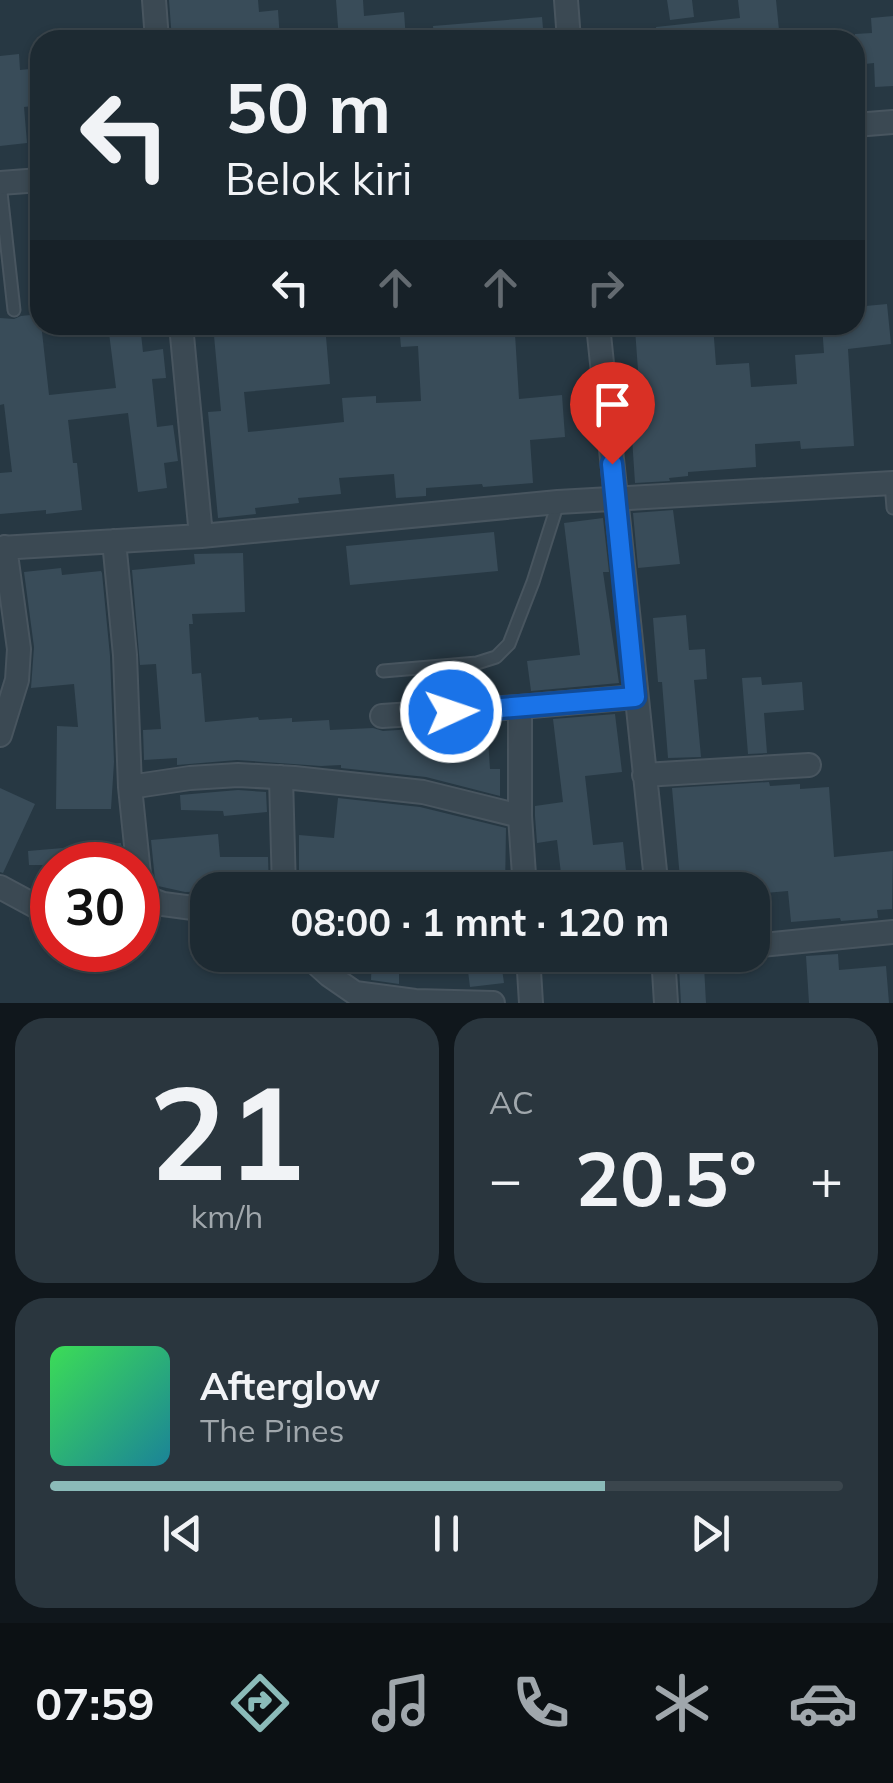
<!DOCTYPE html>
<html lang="id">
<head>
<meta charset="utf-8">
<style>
	body { margin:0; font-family:Mulish,sans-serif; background:#2a363e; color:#f1f3f6; height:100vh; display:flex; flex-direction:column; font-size:38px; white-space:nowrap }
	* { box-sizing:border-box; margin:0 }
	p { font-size:32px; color:#a0a7ac }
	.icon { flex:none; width:55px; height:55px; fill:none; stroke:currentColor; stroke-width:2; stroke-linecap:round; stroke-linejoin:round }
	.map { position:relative; height:1003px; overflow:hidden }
	.sheet { display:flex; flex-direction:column; gap:15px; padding:15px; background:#10171c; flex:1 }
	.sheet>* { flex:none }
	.top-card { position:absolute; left:30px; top:30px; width:835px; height:305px; border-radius:30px; box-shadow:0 2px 8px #0004,0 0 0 2px #3b464d; background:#1d2a32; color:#f1f3f6; overflow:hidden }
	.speed { position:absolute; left:30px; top:842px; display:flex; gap:20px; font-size:50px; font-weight:700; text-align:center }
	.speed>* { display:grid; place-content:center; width:130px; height:130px; border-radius:50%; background:#1d2a32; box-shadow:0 2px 8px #0004,0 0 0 2px #3b464d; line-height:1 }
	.speed .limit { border:15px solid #d22; background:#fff; color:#111 }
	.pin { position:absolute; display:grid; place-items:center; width:85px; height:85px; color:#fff; margin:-102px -42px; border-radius:50% 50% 50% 0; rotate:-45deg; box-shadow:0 0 10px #0007 }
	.pin .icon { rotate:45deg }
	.me { position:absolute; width:110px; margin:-55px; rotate:87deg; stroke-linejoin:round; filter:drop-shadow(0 0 8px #0008) }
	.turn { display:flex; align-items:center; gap:35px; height:210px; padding:0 30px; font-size:45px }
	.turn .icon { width:130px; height:130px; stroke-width:2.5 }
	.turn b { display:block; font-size:70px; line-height:85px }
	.lanes { display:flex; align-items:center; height:95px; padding:0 30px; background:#0003; justify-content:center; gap:50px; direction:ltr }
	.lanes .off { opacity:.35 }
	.big { font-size:75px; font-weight:700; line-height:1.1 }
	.sheet .tile { flex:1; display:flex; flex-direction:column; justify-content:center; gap:15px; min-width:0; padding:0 35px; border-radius:30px; background:#2a363e }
	.sheet .dial { align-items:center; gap:0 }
	.dial b { font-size:130px; line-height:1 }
	.song { display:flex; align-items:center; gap:30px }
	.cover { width:120px; height:120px; border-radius:15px; background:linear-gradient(135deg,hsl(130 70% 55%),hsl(190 70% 35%)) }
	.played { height:10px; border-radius:5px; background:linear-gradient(90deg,#8bbbb9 70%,#3b464d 70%) }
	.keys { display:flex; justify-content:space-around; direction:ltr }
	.heat { display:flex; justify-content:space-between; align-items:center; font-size:55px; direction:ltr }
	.sheet .tiles { flex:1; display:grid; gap:15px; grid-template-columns:1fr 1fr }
	.tile:last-child { grid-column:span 2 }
	.trip { position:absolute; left:190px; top:872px; width:580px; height:100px; border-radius:30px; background:#1d2a32; box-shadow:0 2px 8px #0004,0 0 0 2px #3b464d; font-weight:700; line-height:100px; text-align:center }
	.tabs { display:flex; height:160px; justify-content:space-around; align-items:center; background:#0c1114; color:#a0a7ac }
	.tabs .icon { width:70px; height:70px }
	.tabs .selected { color:#8bbbb9 }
	.tabs b { font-size:45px; color:#f1f3f6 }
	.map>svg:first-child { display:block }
</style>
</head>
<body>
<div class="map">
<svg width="893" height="1003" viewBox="0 0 893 1003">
	<rect width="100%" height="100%" fill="#273843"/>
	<path fill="#394c59" d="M169 0H258L259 12 278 10 280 40H172Z
		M336 0H363L364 16 404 12 406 40H339Z
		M667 0H692L694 17 670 20Z
		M738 0H776L780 40H657L656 27 740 18Z
		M893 16V86L875 87 874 63 855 65V34L872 33 871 18Z
		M542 17 544 40H434L433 26Z
		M19 54 20 70 40 68V105L24 107 27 143 0 146V56Z
		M887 304 891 344 848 349 854 446 801 449 800 441 755 444 756 467 688 472V476L669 478 670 481 635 483 630 407 627 408 625 370H638L635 329 713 325 716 365 749 363 751 387 797 384 795 355 824 353 822 325H855V307Z
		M40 314 49 395 116 388 108 325H140L143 352 163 349 166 378 152 379 157 427 173 425 178 461 164 463 167 488 138 492 128 413 68 420 73 463H77L82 510 46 514V510L0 514V473L12 472 4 404 0 405V318L14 319 21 316Z
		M213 325H325L330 384 244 392 248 432 344 422 342 398 376 396V403L421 401 418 346 401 347 399 325H459L460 337 515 334 519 399 562 395 565 437 530 440 533 483 483 487 482 484 426 488V496L396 498 394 474 339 478 341 494 298 498 299 503 255 508 256 514 218 518 208 412 221 411Z
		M673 510 680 564 638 568 633 513Z
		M603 518 609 572H603L619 683 531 691 527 661 580 655 564 523Z
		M494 532 498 571 350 585 346 546Z
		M243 553 245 612 192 614 193 624H189L192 674 201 673 205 722 258 717 259 720 292 718V722L329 720 330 730 373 728 383 731 487 724 490 769H500V796L426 777 341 768V765L321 766 237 760 177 765V758L144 760 143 730 161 729 156 664 140 665 132 570 195 564 194 554Z
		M61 568 62 575 101 571 102 573 110 656 114 762 111 809H56L57 726 78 727 74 684 31 688 34 647 24 572Z
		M686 615 689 650 705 649 707 679 694 680 701 757 668 758 662 682H658L653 618Z
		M761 677 762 685 802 682 804 710 764 713 767 753 748 754 742 678Z
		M615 714 622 772 585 776 593 845 623 842 628 890H563L557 840 537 843 535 816V806L563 802 553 719Z
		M769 782 770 786 800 784V789L829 787 834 857 893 851 892 909 877 910 878 918 841 921 840 918 791 922 788 891 752 894V890H681L672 788Z
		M0 788 35 804 3 873 0 872Z
		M238 790 266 792 267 812 224 816 223 811 181 810 180 795Z
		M338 798 420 807 506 828 505 890H317L319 875 299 873V835L334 838Z
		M218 834 220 857H268L269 890 185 892 158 886 155 880 151 840Z
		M121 843 123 865H29L28 851Z
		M838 954 839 970 886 966 889 1003H809L806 956Z
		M372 955H399V984L371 980Z
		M466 955H500L504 983 470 987Z
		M704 966 706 1003H681L679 967Z"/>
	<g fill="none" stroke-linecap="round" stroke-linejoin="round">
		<g stroke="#48555f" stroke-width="15">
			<path id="lane" d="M0 183 14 310
				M891 483 893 508
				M383 671 477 663 496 657 509 644 533 582 558 503"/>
		</g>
		<g stroke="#48555f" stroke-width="26">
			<path id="street" d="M154 0 157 40
				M566 0 569 40
				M855 125 893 122
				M0 183 40 180
				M181 325 201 536
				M598 325 657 890
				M114 541 125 655 130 787 140 884 147 898 163 904 208 910
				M0 548 201 536 558 502 893 483
				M382 716 520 707
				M0 735 17 680 19 649 5 547
				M644 775 809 765
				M281 777 284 890
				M130 787 190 778 238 775 294 778 423 792 520 816
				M0 887 52 915
				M525 890 520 816V707L635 697
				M752 946 893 932
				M307 955 329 975 355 993 415 1001 493 1003
				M528 955 531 1003
				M663 955 666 1003"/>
		</g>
		<use href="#lane" stroke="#3b4953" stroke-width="11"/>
		<use href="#street" stroke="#3b4953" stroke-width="22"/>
	</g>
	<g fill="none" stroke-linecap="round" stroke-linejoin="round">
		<g stroke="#114b97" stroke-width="25">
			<path id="route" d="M451 712 635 697 612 464"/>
		</g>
		<use href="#route" stroke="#1a73e8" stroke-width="18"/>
	</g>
</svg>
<div class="speed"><div class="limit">30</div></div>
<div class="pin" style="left:612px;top:464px;background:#d93025"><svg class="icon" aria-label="arrive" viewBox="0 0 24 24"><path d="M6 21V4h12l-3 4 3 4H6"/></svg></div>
<svg class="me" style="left:451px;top:712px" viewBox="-20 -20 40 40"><circle r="17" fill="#1a73e8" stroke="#fff" stroke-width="3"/><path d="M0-11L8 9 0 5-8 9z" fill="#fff"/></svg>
<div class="trip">08:00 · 1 mnt · 120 m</div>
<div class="top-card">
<div class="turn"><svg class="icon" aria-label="left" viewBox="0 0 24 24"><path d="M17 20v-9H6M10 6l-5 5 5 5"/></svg><div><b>50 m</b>Belok kiri</div></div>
<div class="lanes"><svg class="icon" aria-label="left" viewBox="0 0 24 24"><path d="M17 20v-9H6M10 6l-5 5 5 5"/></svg><svg class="icon off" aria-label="ahead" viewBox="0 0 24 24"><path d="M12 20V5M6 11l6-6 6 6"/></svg><svg class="icon off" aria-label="ahead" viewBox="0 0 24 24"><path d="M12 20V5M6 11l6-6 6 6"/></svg><svg class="icon off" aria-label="right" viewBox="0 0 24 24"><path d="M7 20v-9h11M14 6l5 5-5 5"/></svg></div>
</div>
</div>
<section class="sheet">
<div class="tiles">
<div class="tile dial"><b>21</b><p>km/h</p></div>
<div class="tile"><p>AC</p>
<div class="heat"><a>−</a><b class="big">20.5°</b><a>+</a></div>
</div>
<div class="tile">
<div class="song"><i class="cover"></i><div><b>Afterglow</b><p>The Pines</p></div></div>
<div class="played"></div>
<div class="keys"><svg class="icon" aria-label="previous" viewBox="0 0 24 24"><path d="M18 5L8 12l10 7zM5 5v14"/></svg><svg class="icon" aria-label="pause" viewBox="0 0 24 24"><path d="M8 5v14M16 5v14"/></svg><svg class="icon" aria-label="next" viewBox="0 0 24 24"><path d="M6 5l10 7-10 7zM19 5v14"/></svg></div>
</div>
</div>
</section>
<nav class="tabs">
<b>07:59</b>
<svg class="icon selected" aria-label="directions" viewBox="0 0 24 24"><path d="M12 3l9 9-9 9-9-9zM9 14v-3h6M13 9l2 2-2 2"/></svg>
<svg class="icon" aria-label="music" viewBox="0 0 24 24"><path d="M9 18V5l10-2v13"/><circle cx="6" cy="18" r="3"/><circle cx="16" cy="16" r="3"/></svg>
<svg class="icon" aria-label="phone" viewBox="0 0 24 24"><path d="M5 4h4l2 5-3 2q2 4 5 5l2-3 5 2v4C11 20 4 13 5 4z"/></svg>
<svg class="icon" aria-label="climate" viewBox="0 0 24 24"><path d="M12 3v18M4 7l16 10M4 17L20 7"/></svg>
<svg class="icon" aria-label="car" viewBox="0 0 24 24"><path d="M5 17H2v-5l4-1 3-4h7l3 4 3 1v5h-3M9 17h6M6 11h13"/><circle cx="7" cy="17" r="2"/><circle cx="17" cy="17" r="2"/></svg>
</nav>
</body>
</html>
